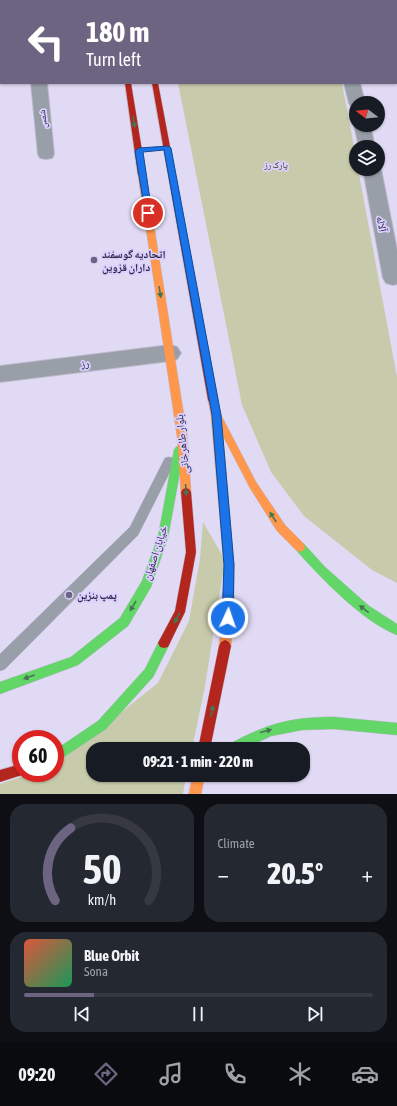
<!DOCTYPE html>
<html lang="en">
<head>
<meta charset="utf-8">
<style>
	body { margin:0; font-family:"Asap Condensed","Noto Naskh Arabic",sans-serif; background:#242831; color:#f1f3f6; height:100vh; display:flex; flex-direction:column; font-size:15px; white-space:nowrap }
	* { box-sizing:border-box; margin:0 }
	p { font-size:13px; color:#9ea1a6 }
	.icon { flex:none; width:22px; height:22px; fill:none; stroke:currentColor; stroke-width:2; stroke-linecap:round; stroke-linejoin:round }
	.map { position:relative; height:794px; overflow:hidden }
	.panel { display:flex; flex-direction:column; gap:10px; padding:10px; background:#0d0f14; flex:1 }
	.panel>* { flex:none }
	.hud { position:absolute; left:0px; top:0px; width:397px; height:84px; box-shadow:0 1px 3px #0004; background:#6c6480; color:#fff; overflow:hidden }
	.needle { width:26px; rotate:286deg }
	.fabs { position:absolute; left:349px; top:96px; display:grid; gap:8px }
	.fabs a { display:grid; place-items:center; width:36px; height:36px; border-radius:50%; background:#171b24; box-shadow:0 1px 3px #0004; font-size:20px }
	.speed { position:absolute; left:12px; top:730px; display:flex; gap:8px; font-size:20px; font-weight:700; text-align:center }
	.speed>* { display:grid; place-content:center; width:52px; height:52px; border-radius:50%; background:#171b24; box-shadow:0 1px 3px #0004; line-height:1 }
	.speed .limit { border:6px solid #d22; background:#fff; color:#111 }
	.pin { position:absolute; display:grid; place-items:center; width:34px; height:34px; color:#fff; margin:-17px; border:2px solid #fff; border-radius:50%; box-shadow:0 1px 4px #0007 }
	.me { position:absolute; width:44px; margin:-22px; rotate:3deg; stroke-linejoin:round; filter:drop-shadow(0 0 3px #0008) }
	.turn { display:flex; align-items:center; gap:14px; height:84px; padding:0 20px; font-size:18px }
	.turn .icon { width:52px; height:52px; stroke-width:2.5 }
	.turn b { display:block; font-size:28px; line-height:34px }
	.big { font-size:30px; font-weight:800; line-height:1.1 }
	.panel .card { flex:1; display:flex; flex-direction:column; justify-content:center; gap:6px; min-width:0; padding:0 14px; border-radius:16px; background:#242831 }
	.panel .dial { align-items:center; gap:0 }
	.dial svg { height:104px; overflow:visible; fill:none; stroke:#363941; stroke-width:7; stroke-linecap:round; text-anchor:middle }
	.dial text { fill:#f1f3f6; stroke:none }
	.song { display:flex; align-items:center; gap:12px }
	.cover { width:48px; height:48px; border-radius:6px; background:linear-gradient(135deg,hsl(10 70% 55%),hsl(150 70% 35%)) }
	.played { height:4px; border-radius:2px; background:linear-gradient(90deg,#6c6480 20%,#363941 20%) }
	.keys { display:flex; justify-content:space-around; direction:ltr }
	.heat { display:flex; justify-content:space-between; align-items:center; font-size:22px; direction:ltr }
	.panel .tiles { flex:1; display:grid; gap:10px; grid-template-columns:1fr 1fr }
	.card:last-child { grid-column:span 2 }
	.trip { position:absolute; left:86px; top:742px; width:224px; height:40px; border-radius:16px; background:#171b24; box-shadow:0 1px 3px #0004; font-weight:800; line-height:40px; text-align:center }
	.dock { display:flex; height:64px; justify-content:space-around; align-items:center; background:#090b0e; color:#9ea1a6 }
	.dock .icon { width:28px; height:28px }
	.dock .current { color:#6c6480 }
	.dock b { font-size:18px; color:#f1f3f6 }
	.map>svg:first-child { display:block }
</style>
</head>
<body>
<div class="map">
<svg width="397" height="794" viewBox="0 0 397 794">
	<rect width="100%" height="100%" fill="#e0daf4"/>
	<path fill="#c7caab" d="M178 83H342L356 157V169H358L397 377V583L372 570 304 516 271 472 242 405Z
		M203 522 225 560 205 686 192 749H93V775H186L183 794H0V784L32 773H55V765L158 683 189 621 200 559Z"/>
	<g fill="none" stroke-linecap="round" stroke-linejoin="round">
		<g stroke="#beb8cf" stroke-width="1">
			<path id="lane" d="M306 0H312V1H306Z
				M169 457 173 458 175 462 138 535 5 669 0 671V654L130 527 165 458Z"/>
		</g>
		<g stroke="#beb8cf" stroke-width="2">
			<path id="street" d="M22 0H36V1H22Z
				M326 0H340V1H326Z
				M0 24H1V32H0Z
				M31 83H47L54 154 52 158 46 159 40 158 38 154Z
				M344 83H360L365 103H356V107L351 106 349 103Z
				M356 122V125H370L375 147H359L354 125Z
				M378 165 381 169 397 250V284L393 285 386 283 383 278 363 169H378Z
				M170 345 177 347 181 353 177 359 170 361 0 382V366Z"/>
		</g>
		<g stroke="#beb8cf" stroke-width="1">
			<path id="fast" d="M137 0H143V1H137Z
				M179 446 182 447 184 450 168 537 151 587 128 626 78 665 0 694V682L71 657 120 618 142 581 158 537 174 450 176 447Z
				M300 542 304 544 325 567 369 606 397 624V635C362 621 322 579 296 550L295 547 296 544Z
				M164 638 168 639 170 643 153 677 106 729 55 763V750L98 721 145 669 160 639Z
				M334 717 397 723V735L334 729 302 730 271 736 244 749H226L228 745C266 724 290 717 334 717Z"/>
		</g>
		<g stroke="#beb8cf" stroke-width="1">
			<path id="slow" d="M139 173H145L146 175 187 435 191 492 189 495 186 496 183 495 181 492 177 435 138 175Z
				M213 396 216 397 221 415 256 482 285 525 304 544 305 547 304 550 300 552 296 550 277 531 250 488 223 436 234 565V604L231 646 229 650 225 652 221 650 219 646 224 604V565L211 415 208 400 210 397Z
				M193 775H205L201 794H189Z"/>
		</g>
		<g stroke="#beb8cf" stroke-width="1">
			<path id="jam" d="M113 0H119V1H113Z
				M125 83H131L146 175 142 177 138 175Z
				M152 83H158L218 400 216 403H210L208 400Z
				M186 488 189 489 191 492 196 552 185 612 168 647 164 648 160 647 158 643 175 611 186 552 181 492 183 489Z
				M225 640 229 642 231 646 210 749H198L219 646 221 642Z
				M21 764V773H26L25 774 0 782V770Z"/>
		</g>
		<use href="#lane" fill="#999fa8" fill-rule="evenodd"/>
		<use href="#street" fill="#999fa8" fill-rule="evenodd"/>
		<use href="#fast" fill="#63d668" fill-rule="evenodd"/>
		<use href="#slow" fill="#ff974d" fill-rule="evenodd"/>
		<use href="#jam" fill="#b3261e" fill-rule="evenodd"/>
	</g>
	<defs><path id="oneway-solid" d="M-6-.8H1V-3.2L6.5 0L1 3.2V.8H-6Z"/></defs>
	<g fill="#457553">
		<use href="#oneway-solid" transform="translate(134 122) rotate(81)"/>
		<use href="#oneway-solid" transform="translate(160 292) rotate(81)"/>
		<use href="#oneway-solid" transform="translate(186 490) rotate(86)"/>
		<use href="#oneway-solid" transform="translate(273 517) rotate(-123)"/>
		<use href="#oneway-solid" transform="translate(133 606) rotate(121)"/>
		<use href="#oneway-solid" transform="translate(364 609) rotate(-142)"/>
		<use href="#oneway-solid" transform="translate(177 618) rotate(116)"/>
		<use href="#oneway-solid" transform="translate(29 677) rotate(160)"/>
		<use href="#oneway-solid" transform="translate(212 711) rotate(-78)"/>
		<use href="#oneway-solid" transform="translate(266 731) rotate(-15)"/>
	</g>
	<path fill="#1a73e8" stroke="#114b97" d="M168 146 171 148 221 415 234 565 233 618 231 622 228 624 224 622 222 618 224 565 212 415 164 150 143 152 152 213 148 215 145 213 135 151 139 148Z"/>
	<g fill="#6c6480" stroke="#dad0ff" stroke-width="1.5">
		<circle cx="94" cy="260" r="4"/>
		<circle cx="69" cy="595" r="4"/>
	</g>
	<g text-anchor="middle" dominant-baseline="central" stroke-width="3.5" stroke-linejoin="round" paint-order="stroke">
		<g font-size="9" fill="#2d2542" stroke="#dad0ff">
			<text transform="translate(43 119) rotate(-96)">شمس</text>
		</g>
		<g font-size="9" fill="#33370f" stroke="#dad0ff">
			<text x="276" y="165">پارک رز</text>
		</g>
		<g font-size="11" fill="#2d2542" stroke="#dad0ff">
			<text transform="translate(382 224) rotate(79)">آلاله</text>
			<text transform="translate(85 363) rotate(-7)">رز</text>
			<text transform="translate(182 444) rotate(-96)">بلوار طاهرخانی</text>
			<text transform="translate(155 553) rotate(-72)">خیابان اصفهان</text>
		</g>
		<g font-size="11" font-weight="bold" fill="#2d2542" stroke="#dad0ff" text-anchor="start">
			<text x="102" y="254">اتحادیه گوسفند<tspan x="102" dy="13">داران قزوین</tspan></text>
			<text x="77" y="595">پمپ بنزین</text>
		</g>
	</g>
</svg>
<div class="fabs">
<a><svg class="needle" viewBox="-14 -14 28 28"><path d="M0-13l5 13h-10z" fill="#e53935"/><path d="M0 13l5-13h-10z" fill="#9ea1a6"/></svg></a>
<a><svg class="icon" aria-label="layers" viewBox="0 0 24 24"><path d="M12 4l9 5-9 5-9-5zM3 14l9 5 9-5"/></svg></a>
</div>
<div class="speed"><div class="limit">60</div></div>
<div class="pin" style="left:148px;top:213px;background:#d93025"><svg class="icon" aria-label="arrive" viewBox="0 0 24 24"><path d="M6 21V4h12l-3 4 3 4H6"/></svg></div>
<svg class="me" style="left:228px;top:618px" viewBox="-20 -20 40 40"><circle r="17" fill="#1a73e8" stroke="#fff" stroke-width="3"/><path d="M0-11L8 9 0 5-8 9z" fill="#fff"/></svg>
<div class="trip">09:21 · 1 min · 220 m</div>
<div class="hud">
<div class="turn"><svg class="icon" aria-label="left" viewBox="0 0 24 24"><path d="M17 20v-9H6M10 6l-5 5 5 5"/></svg><div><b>180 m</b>Turn left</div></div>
</div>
</div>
<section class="panel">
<div class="tiles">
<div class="card dial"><svg viewBox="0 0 100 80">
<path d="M14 69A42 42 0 1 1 86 69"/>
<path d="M14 69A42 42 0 0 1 26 13" stroke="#6c6480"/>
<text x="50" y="56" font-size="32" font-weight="700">50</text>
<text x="50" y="72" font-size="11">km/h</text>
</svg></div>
<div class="card"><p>Climate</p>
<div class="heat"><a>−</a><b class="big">20.5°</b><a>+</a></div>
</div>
<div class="card">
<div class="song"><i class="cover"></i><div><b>Blue Orbit</b><p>Sona</p></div></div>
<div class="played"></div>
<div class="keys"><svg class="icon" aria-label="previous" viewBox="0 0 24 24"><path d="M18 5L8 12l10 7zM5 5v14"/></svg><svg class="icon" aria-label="pause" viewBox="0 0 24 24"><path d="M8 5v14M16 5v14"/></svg><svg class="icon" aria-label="next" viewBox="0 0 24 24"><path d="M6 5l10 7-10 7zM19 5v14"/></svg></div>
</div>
</div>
</section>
<nav class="dock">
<b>09:20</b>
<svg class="icon current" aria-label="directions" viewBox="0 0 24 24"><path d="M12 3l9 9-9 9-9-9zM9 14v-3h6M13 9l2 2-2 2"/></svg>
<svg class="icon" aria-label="music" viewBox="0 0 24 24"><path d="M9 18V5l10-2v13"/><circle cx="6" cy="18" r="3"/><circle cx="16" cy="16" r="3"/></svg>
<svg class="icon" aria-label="phone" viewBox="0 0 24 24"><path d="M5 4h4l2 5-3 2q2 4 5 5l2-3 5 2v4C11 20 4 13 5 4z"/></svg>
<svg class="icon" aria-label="climate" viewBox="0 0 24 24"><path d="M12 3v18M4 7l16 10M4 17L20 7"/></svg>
<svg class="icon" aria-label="car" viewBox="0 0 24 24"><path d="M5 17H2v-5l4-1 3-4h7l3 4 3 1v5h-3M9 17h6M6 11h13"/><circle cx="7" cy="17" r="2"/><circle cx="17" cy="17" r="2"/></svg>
</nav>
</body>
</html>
